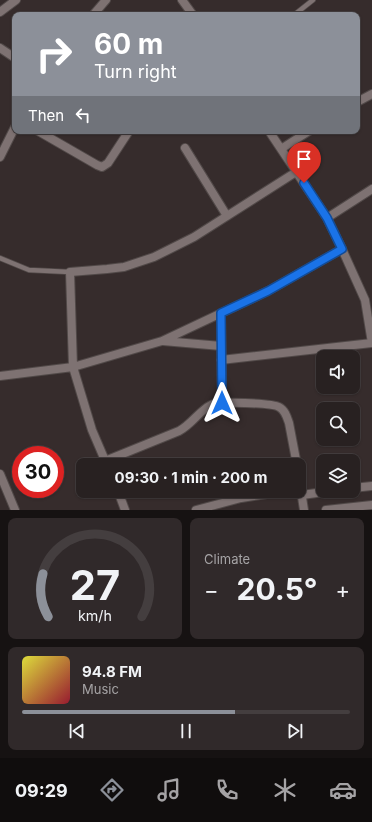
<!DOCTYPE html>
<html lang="en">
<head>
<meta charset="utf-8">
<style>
	body { margin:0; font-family:Inter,sans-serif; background:#30292a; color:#f1f3f6; height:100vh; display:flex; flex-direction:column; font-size:15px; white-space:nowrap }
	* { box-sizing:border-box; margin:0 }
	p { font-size:13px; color:#a5a3a5 }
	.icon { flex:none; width:22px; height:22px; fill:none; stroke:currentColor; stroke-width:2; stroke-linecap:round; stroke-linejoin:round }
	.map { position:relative; height:510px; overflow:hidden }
	.side { display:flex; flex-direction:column; gap:8px; padding:8px; background:#161212; flex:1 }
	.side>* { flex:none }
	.guide { position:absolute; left:12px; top:12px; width:348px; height:122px; border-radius:8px; box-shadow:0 1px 3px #0004,0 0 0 1px #443e3f; background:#8c9099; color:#fff; overflow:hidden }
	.tools { position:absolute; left:316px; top:350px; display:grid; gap:8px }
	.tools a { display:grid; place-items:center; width:44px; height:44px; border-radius:8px; background:#282121; box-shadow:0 1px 3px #0004,0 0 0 1px #443e3f; font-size:20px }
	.speed { position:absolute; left:12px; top:446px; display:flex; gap:8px; font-size:20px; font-weight:700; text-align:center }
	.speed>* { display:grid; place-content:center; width:52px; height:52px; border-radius:50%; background:#282121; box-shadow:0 1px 3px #0004,0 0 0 1px #443e3f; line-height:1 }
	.speed .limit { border:6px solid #d22; background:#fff; color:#111 }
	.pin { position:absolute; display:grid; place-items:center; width:34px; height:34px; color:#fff; margin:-41px -17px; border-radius:50% 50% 50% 0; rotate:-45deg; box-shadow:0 0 4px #0007 }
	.pin .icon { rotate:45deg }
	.me { position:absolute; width:44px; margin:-22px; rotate:0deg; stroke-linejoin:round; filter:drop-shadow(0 0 3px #0008) }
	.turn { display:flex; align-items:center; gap:14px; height:84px; padding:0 16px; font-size:18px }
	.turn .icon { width:52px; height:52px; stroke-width:2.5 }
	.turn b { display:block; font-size:28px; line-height:34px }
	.then { display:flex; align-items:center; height:38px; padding:0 16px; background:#0003; gap:8px; font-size:15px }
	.big { font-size:30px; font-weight:700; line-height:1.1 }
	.side .tile { flex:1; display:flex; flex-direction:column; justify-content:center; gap:6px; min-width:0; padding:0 14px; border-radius:8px; background:#30292a }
	.side .dial { align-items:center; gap:0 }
	.dial svg { height:104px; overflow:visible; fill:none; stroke:#443e3f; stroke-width:7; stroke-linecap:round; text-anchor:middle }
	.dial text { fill:#f1f3f6; stroke:none }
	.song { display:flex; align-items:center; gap:12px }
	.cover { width:48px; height:48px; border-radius:6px; background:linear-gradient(135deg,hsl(60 70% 55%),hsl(350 70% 35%)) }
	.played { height:4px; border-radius:2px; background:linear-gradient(90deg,#8c9099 65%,#443e3f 65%) }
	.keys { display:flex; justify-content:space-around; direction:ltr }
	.heat { display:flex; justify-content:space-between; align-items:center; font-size:22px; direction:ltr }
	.side .tiles { flex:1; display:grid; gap:8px; grid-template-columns:1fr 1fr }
	.tile:last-child { grid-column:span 2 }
	.trip { position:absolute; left:76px; top:458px; width:230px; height:40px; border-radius:8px; background:#282121; box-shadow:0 1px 3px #0004,0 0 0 1px #443e3f; font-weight:700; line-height:40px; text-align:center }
	.tabs { display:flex; height:64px; justify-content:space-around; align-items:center; background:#100d0d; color:#a5a3a5 }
	.tabs .icon { width:28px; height:28px }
	.tabs .current { color:#8c9099 }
	.tabs b { font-size:18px; color:#f1f3f6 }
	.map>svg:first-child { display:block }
</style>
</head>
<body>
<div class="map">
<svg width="372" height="510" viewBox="0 0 372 510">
	<rect width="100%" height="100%" fill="#362c2c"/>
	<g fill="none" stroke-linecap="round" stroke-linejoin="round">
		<g stroke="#514948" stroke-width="6">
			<path id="service" d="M294 15 313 0
				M0 258 29 270 70 272"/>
		</g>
		<g stroke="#514948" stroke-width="10">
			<path id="minor" d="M182 0 193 15
				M0 12 16 0
				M93 15 106 0
				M0 48 15 58
				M357 102 372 94
				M38 131 97 165 102 167 108 163 129 131
				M269 131 327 218 342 249 365 300 372 343
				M185 148 227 216
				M281 149 309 131
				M0 157 15 127
				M327 218 372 189
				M221 313 222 403
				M163 341 221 346
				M221 360 372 343
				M0 376 73 367 162 341 268 291 342 249
				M105 461 179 431C192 424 199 411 211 405 218 401 272 403 279 407 285 410 287 417 289 423L297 465
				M107 465 92 430 73 367 70 272 107 269 124 267 154 257 194 237 296 172
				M0 474 15 510
				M299 478 304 510
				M353 488 372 486
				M118 491 125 510
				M302 495 331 491
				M196 510 241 498 287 491"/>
		</g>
		<g stroke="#514948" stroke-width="10">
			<path id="tertiary" d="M326 510 372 505"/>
		</g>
		<use href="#service" stroke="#7e7272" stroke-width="4.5"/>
		<use href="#minor" stroke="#7e7272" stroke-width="8"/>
		<use href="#tertiary" stroke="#7e7272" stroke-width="8"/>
	</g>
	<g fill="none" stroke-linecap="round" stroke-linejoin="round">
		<g stroke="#114b97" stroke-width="10">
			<path id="route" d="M222 403 221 313 268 291 342 249 327 218 304 183"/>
		</g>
		<use href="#route" stroke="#1a73e8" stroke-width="7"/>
	</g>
</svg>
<div class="tools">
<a><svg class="icon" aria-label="sound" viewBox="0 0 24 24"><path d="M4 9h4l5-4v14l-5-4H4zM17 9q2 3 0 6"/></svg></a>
<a><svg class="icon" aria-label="search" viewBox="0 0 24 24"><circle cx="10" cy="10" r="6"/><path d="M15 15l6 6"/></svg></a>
<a><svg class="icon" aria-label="layers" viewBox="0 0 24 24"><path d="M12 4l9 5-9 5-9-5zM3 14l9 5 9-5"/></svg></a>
</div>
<div class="speed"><div class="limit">30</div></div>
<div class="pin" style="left:304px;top:183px;background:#d93025"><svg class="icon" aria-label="arrive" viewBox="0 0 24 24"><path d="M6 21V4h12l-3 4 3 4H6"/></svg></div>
<svg class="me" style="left:222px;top:403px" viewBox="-20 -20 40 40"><path d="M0-17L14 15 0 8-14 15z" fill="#1a73e8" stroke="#fff" stroke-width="4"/></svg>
<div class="trip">09:30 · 1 min · 200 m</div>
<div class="guide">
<div class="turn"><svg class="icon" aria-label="right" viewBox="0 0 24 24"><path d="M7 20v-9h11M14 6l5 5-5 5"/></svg><div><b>60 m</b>Turn right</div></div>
<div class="then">Then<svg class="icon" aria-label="left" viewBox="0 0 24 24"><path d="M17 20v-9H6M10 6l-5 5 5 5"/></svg></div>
</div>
</div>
<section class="side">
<div class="tiles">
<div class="tile dial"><svg viewBox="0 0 100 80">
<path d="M14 69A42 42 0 1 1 86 69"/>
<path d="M14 69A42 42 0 0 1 10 36" stroke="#8c9099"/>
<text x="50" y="56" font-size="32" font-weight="700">27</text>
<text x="50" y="72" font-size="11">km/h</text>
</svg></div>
<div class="tile"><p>Climate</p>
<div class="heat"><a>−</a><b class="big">20.5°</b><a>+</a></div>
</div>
<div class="tile">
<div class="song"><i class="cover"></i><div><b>94.8 FM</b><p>Music</p></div></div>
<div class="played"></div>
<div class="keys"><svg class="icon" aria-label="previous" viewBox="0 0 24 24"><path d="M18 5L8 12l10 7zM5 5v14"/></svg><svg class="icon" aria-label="pause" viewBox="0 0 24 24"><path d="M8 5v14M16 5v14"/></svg><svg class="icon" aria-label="next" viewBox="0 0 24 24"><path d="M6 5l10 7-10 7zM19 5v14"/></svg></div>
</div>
</div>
</section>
<nav class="tabs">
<b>09:29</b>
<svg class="icon current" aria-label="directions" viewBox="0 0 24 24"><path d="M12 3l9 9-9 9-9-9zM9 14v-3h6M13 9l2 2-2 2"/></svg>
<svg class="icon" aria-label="music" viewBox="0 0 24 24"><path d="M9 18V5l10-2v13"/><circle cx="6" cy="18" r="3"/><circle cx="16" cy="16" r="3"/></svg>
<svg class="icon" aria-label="phone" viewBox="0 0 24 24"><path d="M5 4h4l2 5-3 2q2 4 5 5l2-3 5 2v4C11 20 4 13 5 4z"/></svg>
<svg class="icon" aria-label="climate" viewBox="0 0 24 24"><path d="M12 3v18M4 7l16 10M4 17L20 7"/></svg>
<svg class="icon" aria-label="car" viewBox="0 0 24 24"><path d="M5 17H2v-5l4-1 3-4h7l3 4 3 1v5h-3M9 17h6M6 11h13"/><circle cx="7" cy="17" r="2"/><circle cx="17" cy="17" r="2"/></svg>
</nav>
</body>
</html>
